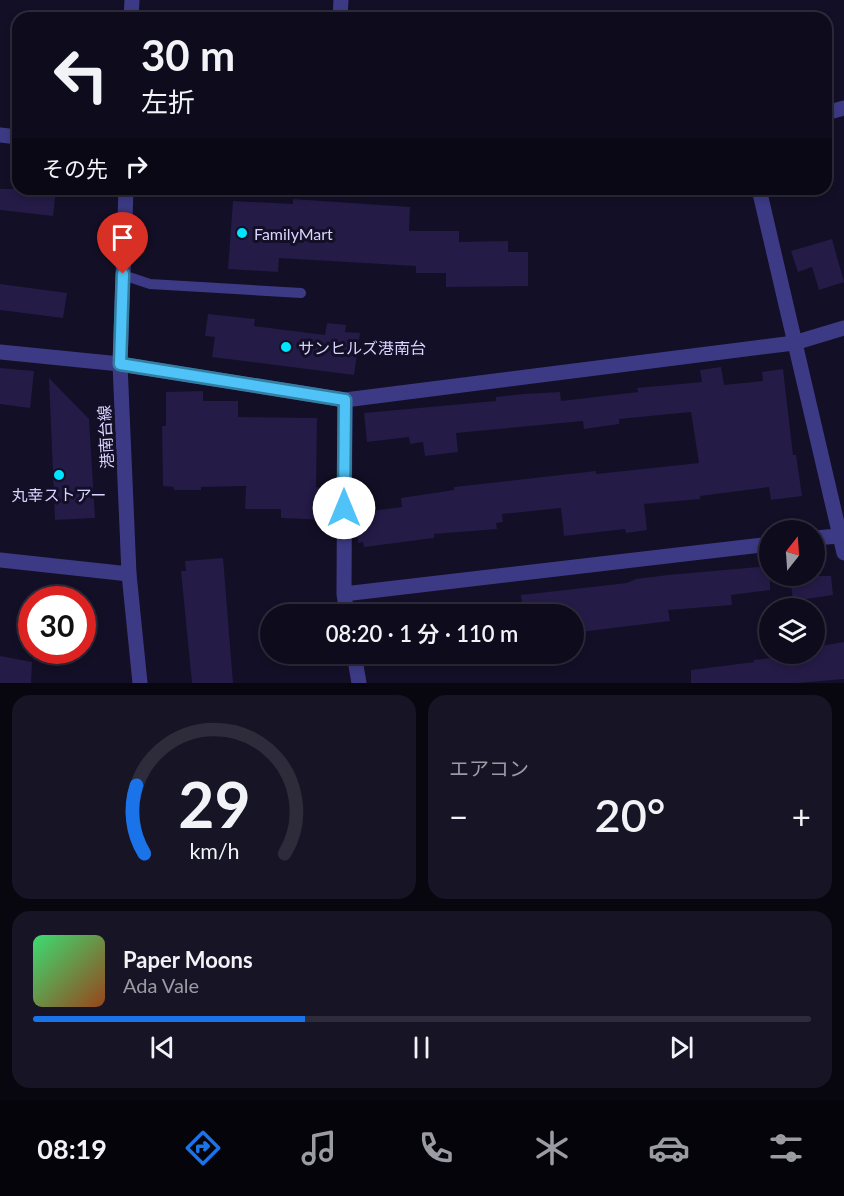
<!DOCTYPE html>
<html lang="ja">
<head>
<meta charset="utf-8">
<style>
	body { margin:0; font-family:Lato,"Noto Sans JP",sans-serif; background:#171425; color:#f1f3f6; height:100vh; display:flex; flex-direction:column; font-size:22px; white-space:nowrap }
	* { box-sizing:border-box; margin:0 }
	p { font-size:20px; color:#9b9ba3 }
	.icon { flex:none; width:33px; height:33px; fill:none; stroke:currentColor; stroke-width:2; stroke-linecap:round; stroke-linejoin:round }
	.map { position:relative; height:683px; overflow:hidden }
	.drawer { display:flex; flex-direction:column; gap:12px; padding:12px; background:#08060f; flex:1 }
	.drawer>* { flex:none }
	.top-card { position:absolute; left:12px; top:12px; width:820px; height:183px; border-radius:18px; box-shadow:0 3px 9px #0003,0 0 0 2px #2e2b3b; background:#0e0b1c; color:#f1f3f6; overflow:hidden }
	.needle { width:39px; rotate:17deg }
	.fabs { position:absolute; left:759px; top:520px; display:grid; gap:12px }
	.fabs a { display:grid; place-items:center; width:66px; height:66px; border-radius:50%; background:#0e0b1c; box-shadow:0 3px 9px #0003,0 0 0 2px #2e2b3b; font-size:30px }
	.speed { position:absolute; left:18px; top:586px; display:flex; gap:12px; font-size:30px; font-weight:700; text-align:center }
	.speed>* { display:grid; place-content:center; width:78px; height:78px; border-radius:50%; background:#0e0b1c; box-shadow:0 3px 9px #0003,0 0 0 2px #2e2b3b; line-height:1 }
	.speed .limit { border:9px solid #d22; background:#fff; color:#111 }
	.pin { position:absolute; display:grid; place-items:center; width:51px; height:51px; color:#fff; margin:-62px -26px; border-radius:50% 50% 50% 0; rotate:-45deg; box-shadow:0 0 6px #0007 }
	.pin .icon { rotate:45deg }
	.me { position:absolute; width:66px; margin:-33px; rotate:0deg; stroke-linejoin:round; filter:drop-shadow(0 0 4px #0008) }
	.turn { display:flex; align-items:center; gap:21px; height:126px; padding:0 30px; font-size:27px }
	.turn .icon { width:78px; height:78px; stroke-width:2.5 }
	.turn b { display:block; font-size:42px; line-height:51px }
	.then { display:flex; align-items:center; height:57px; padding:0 30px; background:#0003; gap:12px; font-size:22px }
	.big { font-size:45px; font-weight:600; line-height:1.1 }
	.drawer .card { flex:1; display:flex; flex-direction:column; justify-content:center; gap:9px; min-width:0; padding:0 21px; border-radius:18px; background:#171425 }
	.drawer .dial { align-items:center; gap:0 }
	.dial svg { height:156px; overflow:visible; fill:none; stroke:#2e2b3b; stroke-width:7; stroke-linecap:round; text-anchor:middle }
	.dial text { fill:#f1f3f6; stroke:none }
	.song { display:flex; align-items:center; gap:18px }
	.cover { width:72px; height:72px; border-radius:9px; background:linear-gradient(135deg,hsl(140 70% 55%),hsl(20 70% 35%)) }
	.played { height:6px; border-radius:3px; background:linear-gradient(90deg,#1a73e8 35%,#2e2b3b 35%) }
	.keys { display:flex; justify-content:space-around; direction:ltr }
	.heat { display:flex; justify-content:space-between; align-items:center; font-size:33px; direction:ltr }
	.drawer .tiles { flex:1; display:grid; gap:12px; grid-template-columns:1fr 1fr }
	.card:last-child { grid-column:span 2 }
	.trip { position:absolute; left:260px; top:604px; width:324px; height:60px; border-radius:30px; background:#0e0b1c; box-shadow:0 3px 9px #0003,0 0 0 2px #2e2b3b; font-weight:600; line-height:60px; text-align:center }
	.tab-bar { display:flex; height:96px; justify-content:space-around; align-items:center; background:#06040b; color:#9b9ba3 }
	.tab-bar .icon { width:42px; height:42px }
	.tab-bar .on { color:#1a73e8 }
	.tab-bar b { font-size:27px; color:#f1f3f6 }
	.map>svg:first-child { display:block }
</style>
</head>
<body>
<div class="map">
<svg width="844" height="683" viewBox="0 0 844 683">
	<rect width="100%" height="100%" fill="#130f26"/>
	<path fill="#241b47" d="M0 189H56L53 216 0 210Z
		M293 199 410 207 409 231H459V242L508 241V252H528V286L446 287V273H416V266L279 258 278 272 228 269 233 201 293 204Z
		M832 239 844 282 819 290 812 267 798 272 791 251Z
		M0 284 67 293 63 318 0 310Z
		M208 314 255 319 254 326 325 335 327 323 346 325 345 332 360 333 354 375 212 357 215 337 205 336Z
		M721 367 724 385 763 381 762 372 783 369 793 455H796L802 496 771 500 769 487 700 496V499L644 504 647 530 626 533 625 529 564 536 561 508 502 514 503 522 496 523 497 529 434 534V538L364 547 363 542 358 543 355 513 402 507 401 498 454 490V487L596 471V474L699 463 691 412 619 419V424L584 429 583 421 456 433 458 452 425 456 423 442 410 444 409 437 367 442 364 413 496 401V397L524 394 560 392 561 401 638 392 637 388 702 382 700 370Z
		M0 368 34 371 30 408 0 404Z
		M49 378 89 419 95 518 55 520Z
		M203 391V401H238V417L317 418 316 487 330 488 328 520 281 518V509H245L246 486 201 487V490H174V487L163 486 162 426H166V392Z
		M223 558 233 683H192L181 571H186L185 561Z
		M770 566V590L731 595 732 605 668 610 670 621 580 632 579 615H523L521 595 627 583 636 579 668 575Z
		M790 576H831L833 595 793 601Z
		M844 642V679L797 683H691V670L754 662V660L777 657V654H814V647Z
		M0 656 32 662 31 683H0Z"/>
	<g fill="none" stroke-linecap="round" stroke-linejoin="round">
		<path stroke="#3d3a85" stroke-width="10" d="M123 275 150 284 301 293"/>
		<path stroke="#3d3a85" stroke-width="15" d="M340 18 341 0
			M759 189 844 553
			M0 352 120 364 345 400 794 343 844 328
			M345 400 344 594 347 615
			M814 538 840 536
			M0 560 129 574
			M344 594 770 544
			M354 654 359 683"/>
		<path stroke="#3d3a85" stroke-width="15" d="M131 18 132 0
			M826 113 844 108
			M0 135 18 137
			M126 189 120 364 129 574 140 683"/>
	</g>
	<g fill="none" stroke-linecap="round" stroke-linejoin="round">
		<g stroke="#337fa1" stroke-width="15">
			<path id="route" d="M123 274 120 364 345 400 344 508"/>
		</g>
		<use href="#route" stroke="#4fc3f7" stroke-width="10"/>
	</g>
	<g fill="#00e5ff" stroke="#130f26" stroke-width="2">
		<circle cx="242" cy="233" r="6"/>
		<circle cx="286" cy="347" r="6"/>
		<circle cx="59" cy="475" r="6"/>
	</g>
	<g text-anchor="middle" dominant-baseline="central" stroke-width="6" stroke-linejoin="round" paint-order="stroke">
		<g font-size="16" fill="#d9d4ff" stroke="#130f26" text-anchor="start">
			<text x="254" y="233">FamilyMart</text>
			<text x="298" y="347">サンヒルズ港南台</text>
			<text x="59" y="494" text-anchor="middle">丸幸ストアー</text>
		</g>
		<g font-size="16" fill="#d9d4ff" stroke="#130f26">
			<text transform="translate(105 437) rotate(-93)">港南台線</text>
		</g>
	</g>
</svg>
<div class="fabs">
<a><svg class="needle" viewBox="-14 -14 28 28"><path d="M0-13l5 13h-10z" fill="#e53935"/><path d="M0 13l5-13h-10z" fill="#9b9ba3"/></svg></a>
<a><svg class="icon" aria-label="layers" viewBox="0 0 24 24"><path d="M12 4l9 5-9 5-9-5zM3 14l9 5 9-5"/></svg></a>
</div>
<div class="speed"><div class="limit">30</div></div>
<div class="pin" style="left:123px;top:274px;background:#d93025"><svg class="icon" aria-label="arrive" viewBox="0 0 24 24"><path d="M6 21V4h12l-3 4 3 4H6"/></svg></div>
<svg class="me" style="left:344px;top:508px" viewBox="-20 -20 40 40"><circle r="19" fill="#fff"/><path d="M0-13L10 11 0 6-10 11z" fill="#4fc3f7"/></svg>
<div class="trip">08:20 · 1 分 · 110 m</div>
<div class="top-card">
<div class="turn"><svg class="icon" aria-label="left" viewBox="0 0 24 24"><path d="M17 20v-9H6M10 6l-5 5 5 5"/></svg><div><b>30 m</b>左折</div></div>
<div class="then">その先<svg class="icon" aria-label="right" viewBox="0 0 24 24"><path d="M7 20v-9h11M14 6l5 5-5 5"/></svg></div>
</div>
</div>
<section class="drawer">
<div class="tiles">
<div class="card dial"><svg viewBox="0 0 100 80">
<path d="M14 69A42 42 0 1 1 86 69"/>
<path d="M14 69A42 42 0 0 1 10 34" stroke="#1a73e8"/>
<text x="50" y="56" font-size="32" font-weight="700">29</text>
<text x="50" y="72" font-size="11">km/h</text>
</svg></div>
<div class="card"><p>エアコン</p>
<div class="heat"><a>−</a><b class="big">20°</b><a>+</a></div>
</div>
<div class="card">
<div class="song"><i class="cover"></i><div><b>Paper Moons</b><p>Ada Vale</p></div></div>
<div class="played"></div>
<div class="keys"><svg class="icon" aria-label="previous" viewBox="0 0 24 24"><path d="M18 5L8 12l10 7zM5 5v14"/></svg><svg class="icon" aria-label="pause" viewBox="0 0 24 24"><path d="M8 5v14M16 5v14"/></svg><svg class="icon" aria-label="next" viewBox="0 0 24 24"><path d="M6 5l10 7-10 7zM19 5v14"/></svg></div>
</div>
</div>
</section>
<nav class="tab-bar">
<b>08:19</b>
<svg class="icon on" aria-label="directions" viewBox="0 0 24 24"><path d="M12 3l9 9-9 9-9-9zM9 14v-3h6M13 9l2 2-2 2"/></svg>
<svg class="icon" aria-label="music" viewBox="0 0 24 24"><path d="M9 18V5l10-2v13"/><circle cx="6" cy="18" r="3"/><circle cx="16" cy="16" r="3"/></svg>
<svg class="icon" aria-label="phone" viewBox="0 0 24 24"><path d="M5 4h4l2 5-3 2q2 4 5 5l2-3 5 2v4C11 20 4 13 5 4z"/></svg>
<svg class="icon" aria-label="climate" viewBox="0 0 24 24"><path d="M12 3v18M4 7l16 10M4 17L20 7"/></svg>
<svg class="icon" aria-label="car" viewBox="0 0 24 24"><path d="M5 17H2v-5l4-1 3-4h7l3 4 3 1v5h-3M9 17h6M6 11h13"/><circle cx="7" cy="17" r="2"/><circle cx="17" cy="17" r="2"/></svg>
<svg class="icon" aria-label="filters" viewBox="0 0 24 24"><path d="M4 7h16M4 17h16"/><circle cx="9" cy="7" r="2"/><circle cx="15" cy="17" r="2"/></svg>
</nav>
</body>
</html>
